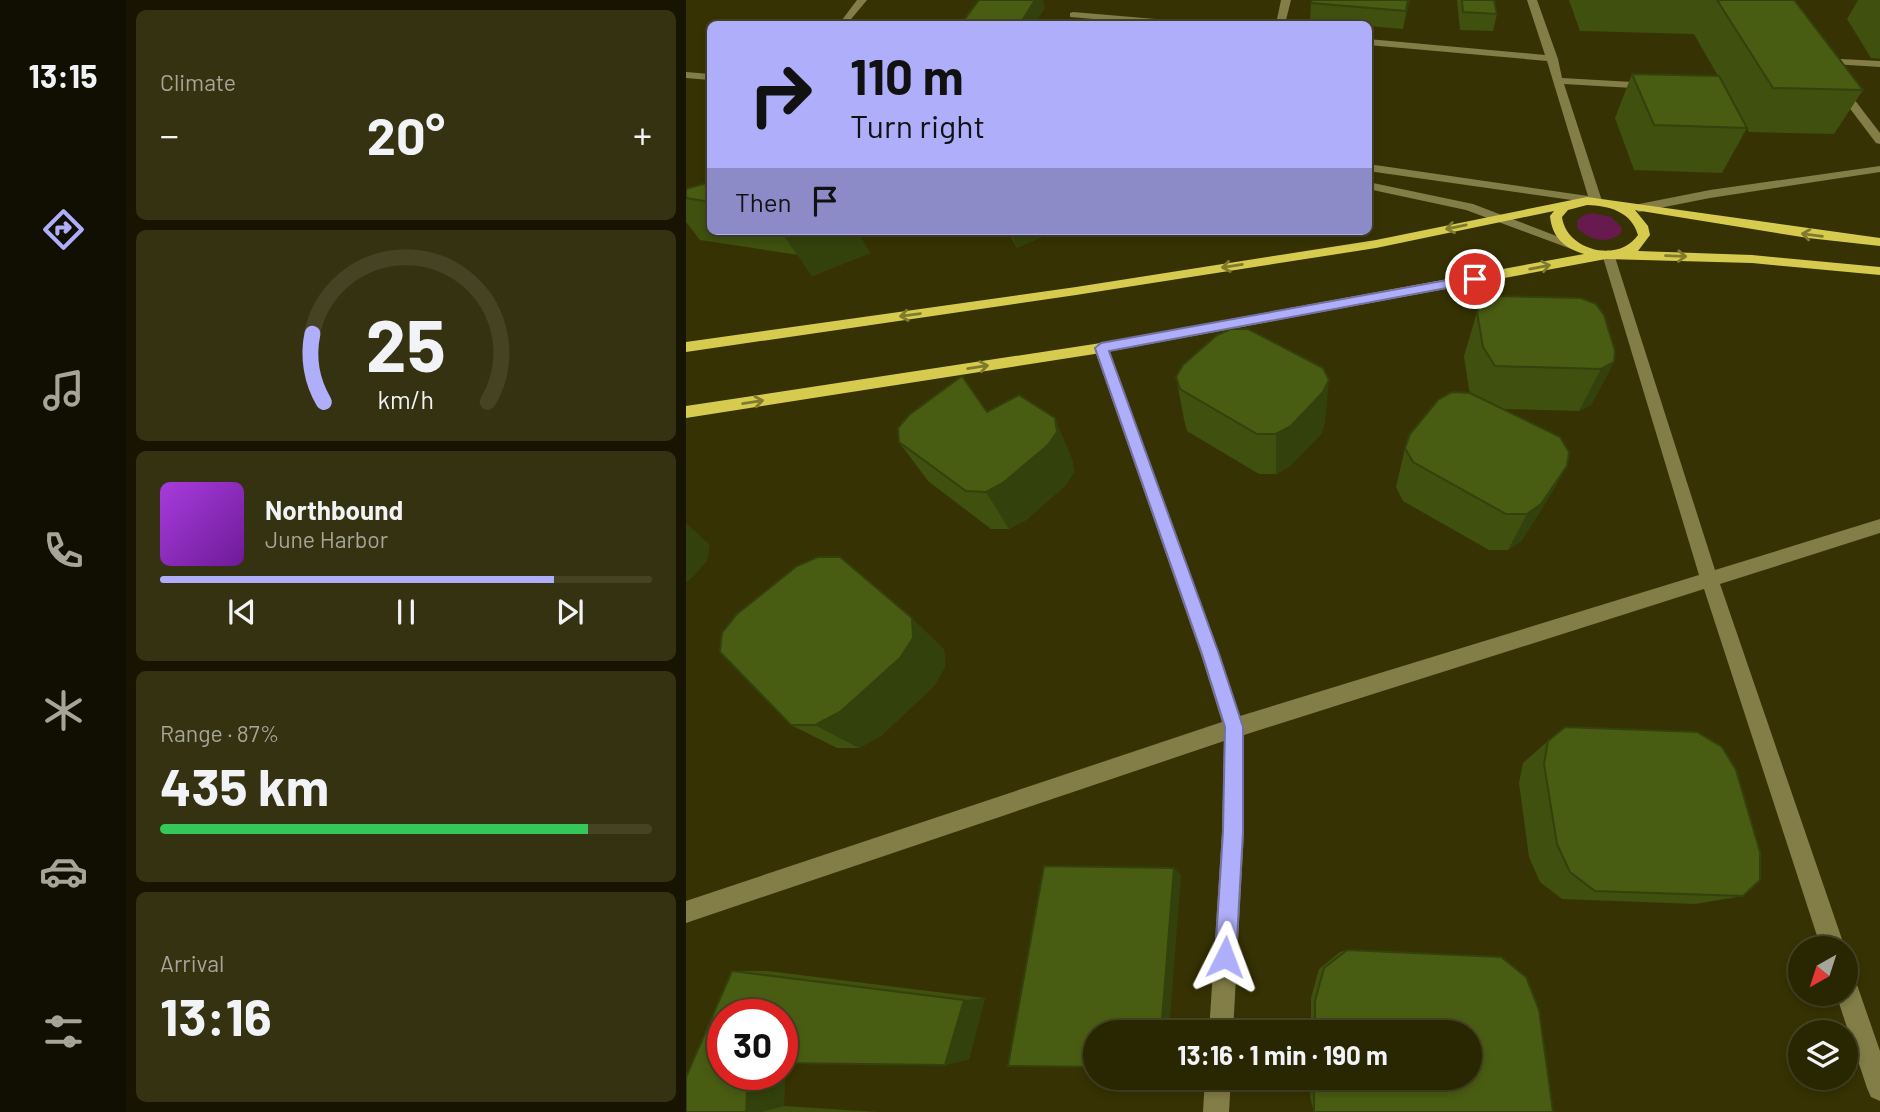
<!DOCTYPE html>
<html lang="en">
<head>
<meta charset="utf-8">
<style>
	body { margin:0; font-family:Barlow,sans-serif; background:#353211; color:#f1f3f6; height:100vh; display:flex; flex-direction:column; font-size:26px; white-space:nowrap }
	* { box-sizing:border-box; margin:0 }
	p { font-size:23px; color:#a5a599 }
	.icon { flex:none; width:38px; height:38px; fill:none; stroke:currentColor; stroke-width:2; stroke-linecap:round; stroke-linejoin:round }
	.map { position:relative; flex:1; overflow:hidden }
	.panel { display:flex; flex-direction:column; gap:10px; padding:10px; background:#171501; width:560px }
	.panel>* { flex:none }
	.guide { position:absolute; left:21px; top:21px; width:665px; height:214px; border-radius:10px; box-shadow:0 4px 10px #0003,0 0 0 2px #454324; background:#afaefa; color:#111; overflow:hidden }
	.needle { width:46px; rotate:219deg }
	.buttons { position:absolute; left:1102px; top:936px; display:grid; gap:14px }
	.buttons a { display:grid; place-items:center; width:70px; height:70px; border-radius:50%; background:#292602; box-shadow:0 4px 10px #0003,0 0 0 2px #454324; font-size:35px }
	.speed { position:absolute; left:21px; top:999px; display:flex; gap:14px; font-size:35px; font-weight:700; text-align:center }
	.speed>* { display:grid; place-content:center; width:91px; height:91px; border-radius:50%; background:#292602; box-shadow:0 4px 10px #0003,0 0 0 2px #454324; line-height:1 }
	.speed .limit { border:10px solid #d22; background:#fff; color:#111 }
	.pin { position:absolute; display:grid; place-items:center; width:60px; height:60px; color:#fff; margin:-30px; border:4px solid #fff; border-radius:50%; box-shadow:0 2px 7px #0007 }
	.me { position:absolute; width:77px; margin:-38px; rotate:3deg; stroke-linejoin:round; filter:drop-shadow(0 0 5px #0008) }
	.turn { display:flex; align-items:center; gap:24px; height:147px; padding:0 28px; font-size:32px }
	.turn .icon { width:91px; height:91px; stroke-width:2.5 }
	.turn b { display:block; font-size:49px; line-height:60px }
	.then { display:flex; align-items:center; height:66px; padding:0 28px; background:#0003; gap:14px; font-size:26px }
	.big { font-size:52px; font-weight:700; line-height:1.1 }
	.panel .tile { flex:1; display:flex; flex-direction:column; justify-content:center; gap:10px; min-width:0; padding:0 24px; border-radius:10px; background:#353211 }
	.panel .dial { align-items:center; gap:0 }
	.dial svg { height:182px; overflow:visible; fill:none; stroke:#454324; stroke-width:7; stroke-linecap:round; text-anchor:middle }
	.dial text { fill:#f1f3f6; stroke:none }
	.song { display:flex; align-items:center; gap:21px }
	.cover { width:84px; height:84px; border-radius:10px; background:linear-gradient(135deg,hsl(280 70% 55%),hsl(280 70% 35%)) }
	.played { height:7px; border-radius:4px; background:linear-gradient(90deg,#afaefa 80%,#454324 80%) }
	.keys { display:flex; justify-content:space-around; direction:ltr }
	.heat { display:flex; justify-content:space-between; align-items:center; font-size:38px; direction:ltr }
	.charge { height:10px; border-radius:5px; background:linear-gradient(90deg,#34c759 87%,#454324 0) }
	.trip { position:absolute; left:397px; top:1020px; width:399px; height:70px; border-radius:35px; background:#292602; box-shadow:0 4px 10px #0003,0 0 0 2px #454324; font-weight:700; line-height:70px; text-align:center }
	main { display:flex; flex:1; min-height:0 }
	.tab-bar { display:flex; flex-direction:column; width:126px; justify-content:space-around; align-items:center; background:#100f01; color:#a5a599 }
	.tab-bar .icon { width:49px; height:49px }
	.tab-bar .selected { color:#afaefa }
	.tab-bar b { font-size:32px; color:#f1f3f6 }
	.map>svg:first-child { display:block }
</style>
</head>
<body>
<main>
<nav class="tab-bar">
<b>13:15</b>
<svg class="icon selected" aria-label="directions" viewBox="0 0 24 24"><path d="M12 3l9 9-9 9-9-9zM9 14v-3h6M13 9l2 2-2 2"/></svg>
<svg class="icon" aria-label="music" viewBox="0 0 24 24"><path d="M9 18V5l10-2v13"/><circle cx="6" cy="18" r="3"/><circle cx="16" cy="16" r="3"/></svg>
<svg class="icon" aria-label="phone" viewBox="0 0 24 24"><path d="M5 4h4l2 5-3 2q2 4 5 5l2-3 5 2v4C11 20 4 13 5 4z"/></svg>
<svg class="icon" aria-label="climate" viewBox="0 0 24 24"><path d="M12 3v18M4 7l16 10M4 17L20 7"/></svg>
<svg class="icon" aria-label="car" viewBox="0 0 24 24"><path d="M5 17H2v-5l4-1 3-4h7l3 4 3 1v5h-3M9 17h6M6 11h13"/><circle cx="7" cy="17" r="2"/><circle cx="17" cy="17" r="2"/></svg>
<svg class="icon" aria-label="filters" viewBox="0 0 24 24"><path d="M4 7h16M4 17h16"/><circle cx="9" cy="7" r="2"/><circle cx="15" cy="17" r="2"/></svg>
</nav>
<section class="panel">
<div class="tile"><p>Climate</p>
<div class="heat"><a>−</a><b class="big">20°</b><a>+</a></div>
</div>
<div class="tile dial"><svg viewBox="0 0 100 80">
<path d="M14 69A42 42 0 1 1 86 69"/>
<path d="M14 69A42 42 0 0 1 9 39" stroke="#afaefa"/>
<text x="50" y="56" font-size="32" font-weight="700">25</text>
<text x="50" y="72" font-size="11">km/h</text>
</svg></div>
<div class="tile">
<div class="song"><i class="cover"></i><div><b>Northbound</b><p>June Harbor</p></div></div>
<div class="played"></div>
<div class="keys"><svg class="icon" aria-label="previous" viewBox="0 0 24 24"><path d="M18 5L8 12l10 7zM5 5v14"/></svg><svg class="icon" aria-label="pause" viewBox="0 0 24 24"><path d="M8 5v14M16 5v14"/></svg><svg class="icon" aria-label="next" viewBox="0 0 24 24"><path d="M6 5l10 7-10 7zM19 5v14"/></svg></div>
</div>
<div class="tile"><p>Range · 87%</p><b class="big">435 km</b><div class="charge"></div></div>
<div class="tile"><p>Arrival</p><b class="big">13:16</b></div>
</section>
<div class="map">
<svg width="1194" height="1112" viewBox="0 0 1194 1112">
	<rect width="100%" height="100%" fill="#373203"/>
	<path fill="#671a4e" d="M907 213 925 217 936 228 935 233C922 245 901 240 891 227V221L898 215Z"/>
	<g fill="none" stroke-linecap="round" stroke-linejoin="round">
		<path fill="#837e47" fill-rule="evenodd" d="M171 0H181L161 24H153Z
			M595 0H605L599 24H590Z
			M841 0H851L872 59 876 78 964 83 969 86 964 89 878 84 916 201 914 204 682 171V164L902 196 861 61 682 45V39L859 55Z
			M387 12 493 21 498 24H466L384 17V13Z
			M1135 58 1194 61V67L1131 63V59Z
			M0 72 24 74V80L0 78Z
			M1150 86H1158L1194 133V144L1190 143 1150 90Z
			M1194 166V172L1024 198 953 212 947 208 953 204 1024 190Z
			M682 182 787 204 899 247 893 251 888 250 780 210 682 189Z
			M922 250 928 254 1029 570 1194 519V533L1034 584 1159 948H1135L1018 589 558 735V832L547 1032H523L536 832 538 741 0 923V901L536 722 515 655 408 348 410 344 415 343 422 348 554 716 1013 575 916 254Z
			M1160 976 1169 979 1194 1051V1101L1185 1097 1181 1088 1150 994H1160Z
			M519 1078H545L543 1112H517Z"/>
		<path fill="#d6cb4f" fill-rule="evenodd" d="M901 197 1194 238V246L1122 238 949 210 962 226 964 235 952 251 1066 255 1194 267V275L1066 263 920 259 415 353 0 418V406L415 343 898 254C878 248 866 237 864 216L868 211 690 248 390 295 0 352V342L390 287 690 240ZM901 205C923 206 945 211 952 235 932 264 880 250 876 217L882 210Z"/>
	</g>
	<path fill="#3f500f" d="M724 0 717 29 682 26V24H666L624 21 625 3Z
		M771 0H808L811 14 807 31 774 30Z
		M883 0H1108L1177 90 1148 134 1063 132 1054 115 1061 128 1036 173 948 170 929 118 946 74 1032 76 1008 34 894 31Z
		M1172 0H1194V59L1185 58 1161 19Z
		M24 182V231H171L184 253 126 276 112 255 14 240 0 222V189Z
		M322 231H370L331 248Z
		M794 302 928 362 905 405 893 411 818 409 881 466 859 504 835 541 822 550H803L717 501 710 487 719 448 785 393 783 390 778 356Z
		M490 377 639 422 635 434 604 466 590 474H573L501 431 498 419Z
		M301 412 386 459 388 472 380 485 340 520 323 529H305L242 481 213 442Z
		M258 649 259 667 248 686 195 736 173 748H151L105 725Z
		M862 741 1057 896 1009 904 876 899 854 882 843 857 833 783 837 763Z
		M661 950 815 957 840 977 853 1010 867 1112H628L624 1097 625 1078H784V1032H625V998L633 969 654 952Z
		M46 971H82L299 998 283 1059 259 1065 99 1063 98 1106 192 1112H0Z"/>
	<path fill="#33410d" d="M349 0H357L359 8 349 24H334Z
		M722 0H724L717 29 720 11Z
		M97 231H171L184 253 126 276 95 232Z
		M246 231H260L248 235Z
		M325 231H370L331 248Z
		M928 362 905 405 893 411 915 369Z
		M643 380 639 422 635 434 604 466 590 474V434Z
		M369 418 386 459 388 472 380 485 340 520 323 529 300 492Z
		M881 466 859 504 835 541 822 550 841 514Z
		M0 523 24 545 21 561 8 576 0 582Z
		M226 618 258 649 259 667 248 686 195 736 173 748 129 725Z
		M488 868 495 875 483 1032H475Z
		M299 998 283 1059 259 1065 278 1000Z
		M99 1056 98 1106 76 1112H60L62 1074H96V1057Z"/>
	<path fill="#495d12" stroke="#33410d" stroke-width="2" d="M293 0H349L334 24H275Z
		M626 0H722L720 11 625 3Z
		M776 0H808L811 14 777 12Z
		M1031 0H1108L1177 90 1087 88Z
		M946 74 1033 76 1061 128 968 125Z
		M24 182V202L0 198V189Z
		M806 296 895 298 910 304 918 315 929 351 928 362 915 369 809 366 797 347 791 312 794 302Z
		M545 329H562L637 368 643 380 637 392 605 426 590 434H571L494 389 490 377 497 365 531 335Z
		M276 376 301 412 333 395 369 418 371 432 362 445 318 482 300 492 280 491 213 442 212 428 223 415Z
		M766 392 784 393 874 437 883 452 881 466 855 504 841 514H820L727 462 719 448 724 434 752 400Z
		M132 557H154L226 618 227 638 214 658 154 712 129 725H105L34 652 36 633 51 614 111 566Z
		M879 727 1011 732 1036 747 1050 770 1074 852V880L1057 896 909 891 884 872 871 844 858 764 862 741Z
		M358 866 488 868 475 1032H410V1067L322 1066Z
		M661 950 815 957 840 977 853 1010 867 1112H628V1078H784V1032H629V1001L638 968Z
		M46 971 278 1000 259 1065 96 1063V1015H37V1074H62L60 1112H0V1077Z"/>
	<defs><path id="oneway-shaft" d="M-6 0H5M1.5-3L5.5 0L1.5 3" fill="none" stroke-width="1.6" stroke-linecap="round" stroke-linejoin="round" transform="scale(1.75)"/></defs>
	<g stroke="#807a2e">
		<use href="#oneway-shaft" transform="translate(770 227) rotate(168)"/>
		<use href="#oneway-shaft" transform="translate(1126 235) rotate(-173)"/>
		<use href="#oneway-shaft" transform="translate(990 256) rotate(2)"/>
		<use href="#oneway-shaft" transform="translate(546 266) rotate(171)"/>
		<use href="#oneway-shaft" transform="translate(854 267) rotate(-11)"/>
		<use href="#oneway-shaft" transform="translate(224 315) rotate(172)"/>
		<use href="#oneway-shaft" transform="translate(292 367) rotate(-9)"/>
		<use href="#oneway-shaft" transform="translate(67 402) rotate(-9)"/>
	</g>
	<path fill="#afaefa" stroke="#7271a2" stroke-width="2" d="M789 275 793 276V282L423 351 533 654 557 727V832L550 957 547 965 539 968 532 965 529 957 537 832 539 727 516 654 409 348 415 343Z"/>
</svg>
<div class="buttons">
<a><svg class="needle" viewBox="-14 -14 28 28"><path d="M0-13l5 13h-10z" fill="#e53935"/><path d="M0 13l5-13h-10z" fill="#a5a599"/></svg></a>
<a><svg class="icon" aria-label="layers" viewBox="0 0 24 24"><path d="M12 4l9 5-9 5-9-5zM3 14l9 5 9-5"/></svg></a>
</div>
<div class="speed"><div class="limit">30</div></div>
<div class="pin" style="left:789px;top:279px;background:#d93025"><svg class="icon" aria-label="arrive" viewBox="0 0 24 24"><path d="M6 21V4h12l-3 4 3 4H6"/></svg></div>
<svg class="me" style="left:539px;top:957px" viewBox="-20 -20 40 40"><path d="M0-17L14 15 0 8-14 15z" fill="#afaefa" stroke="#fff" stroke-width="4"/></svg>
<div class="trip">13:16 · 1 min · 190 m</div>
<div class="guide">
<div class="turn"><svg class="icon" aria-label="right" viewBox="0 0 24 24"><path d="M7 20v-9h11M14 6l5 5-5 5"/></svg><div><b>110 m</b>Turn right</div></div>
<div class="then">Then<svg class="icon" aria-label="arrive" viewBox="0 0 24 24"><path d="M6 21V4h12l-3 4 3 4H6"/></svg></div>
</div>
</div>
</main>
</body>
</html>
